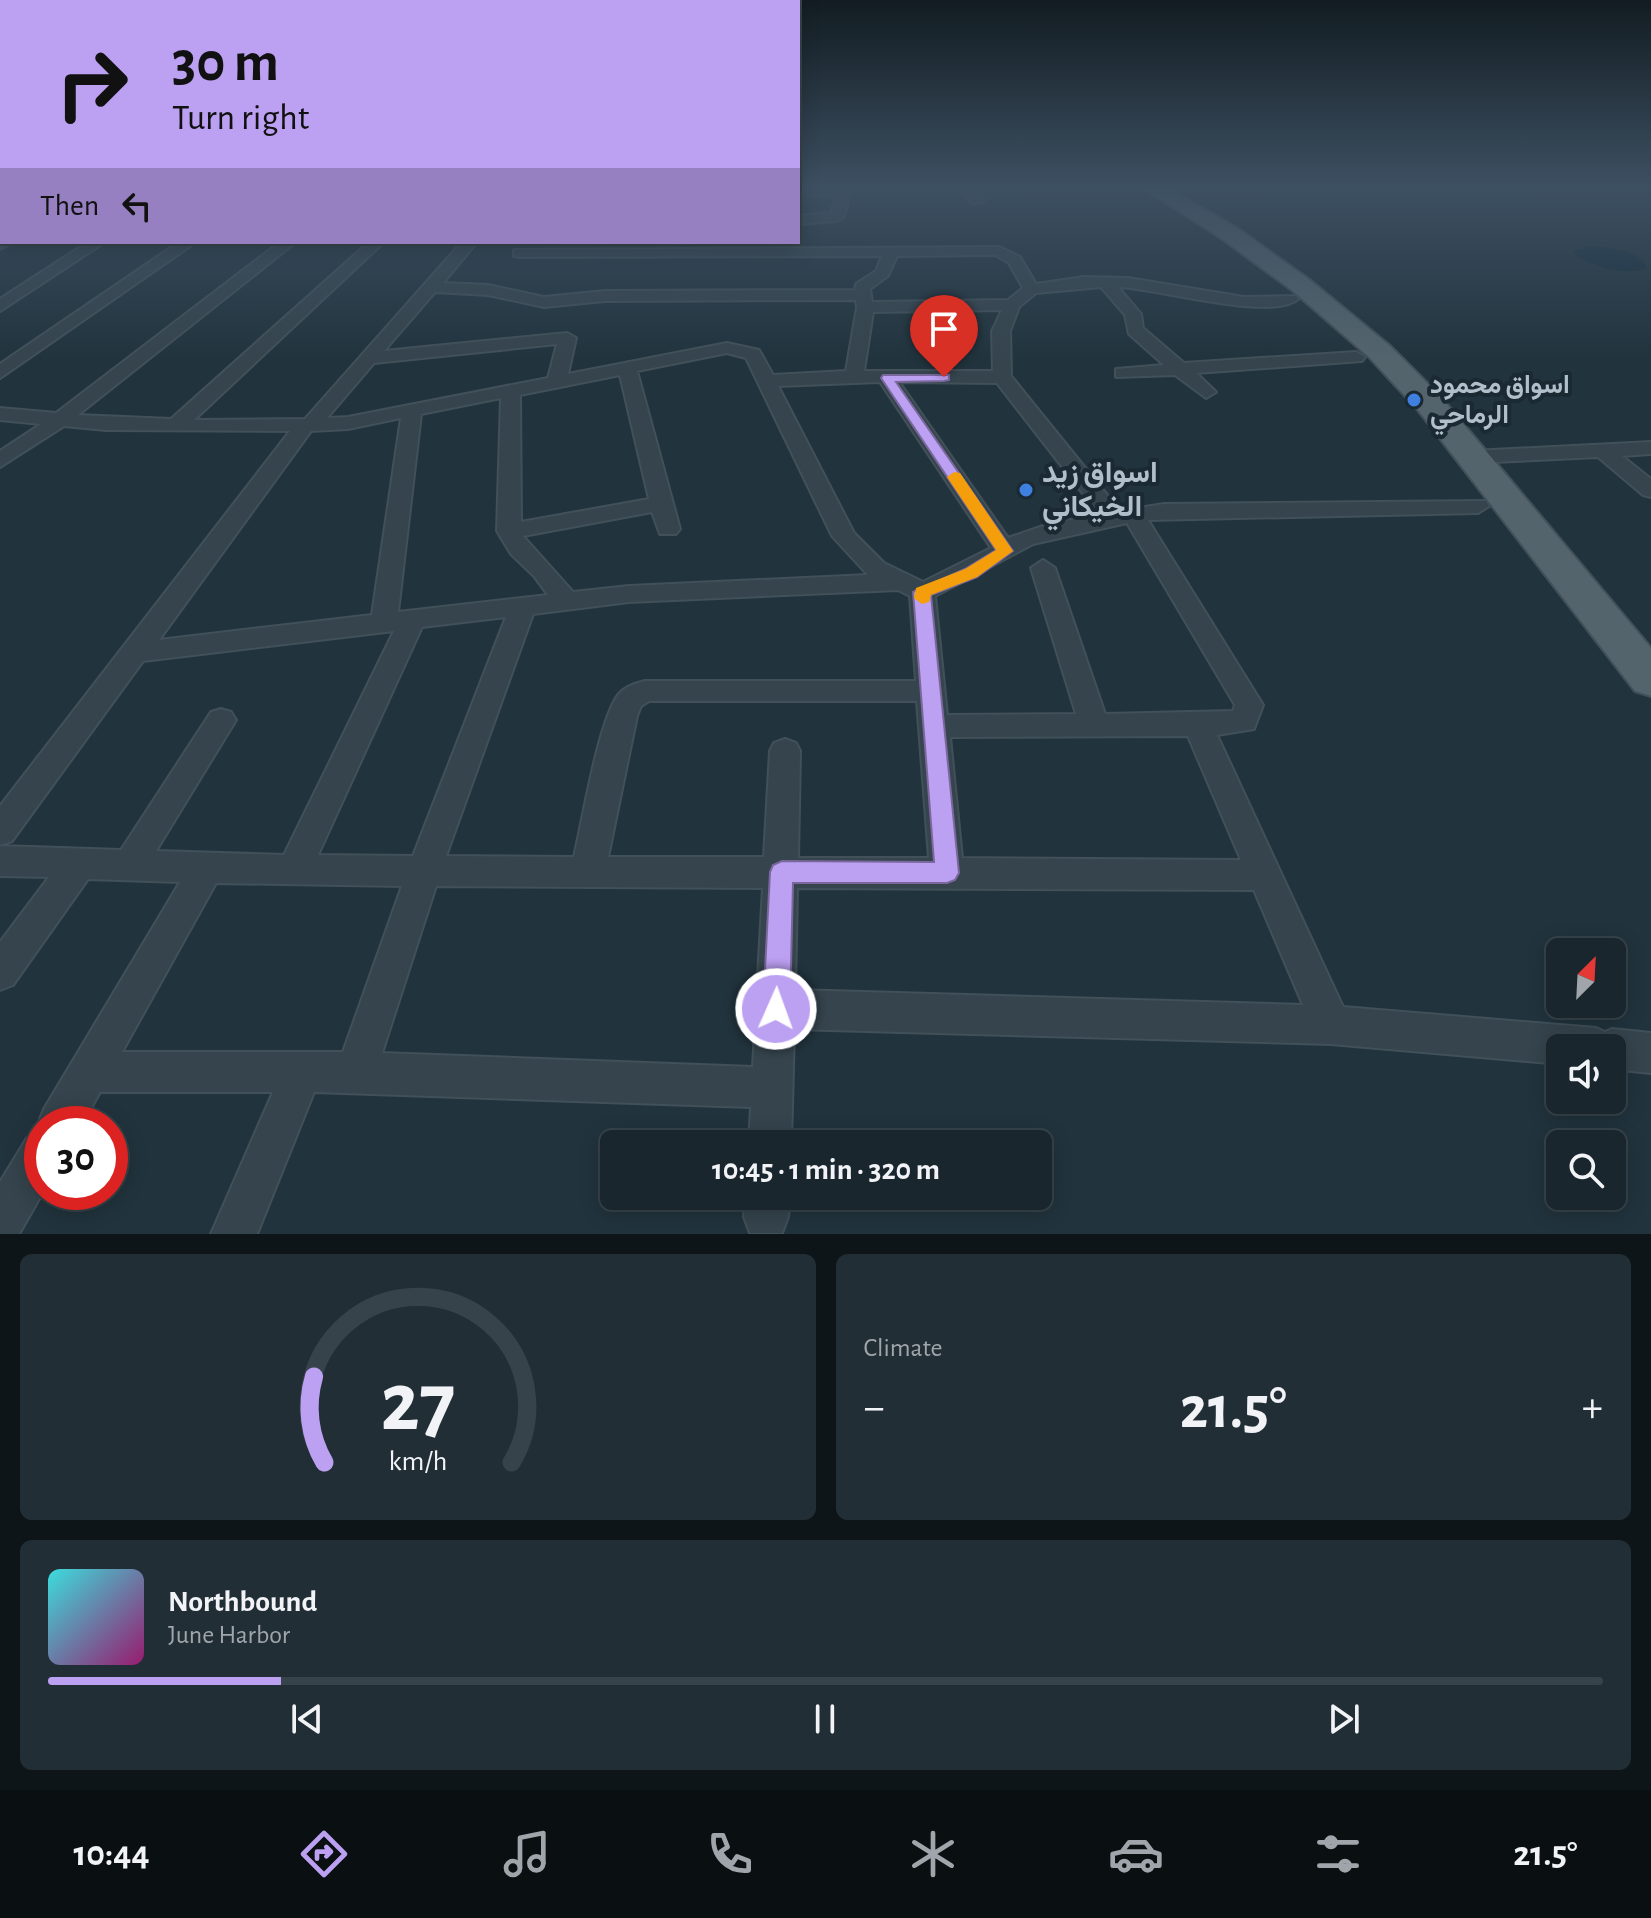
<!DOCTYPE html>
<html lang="en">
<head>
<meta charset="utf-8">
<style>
	body { margin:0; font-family:"Alegreya Sans",Vazirmatn,sans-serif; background:#222e36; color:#f1f3f6; height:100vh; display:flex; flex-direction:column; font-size:30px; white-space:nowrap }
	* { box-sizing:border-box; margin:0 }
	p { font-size:26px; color:#9fa5aa }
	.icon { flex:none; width:44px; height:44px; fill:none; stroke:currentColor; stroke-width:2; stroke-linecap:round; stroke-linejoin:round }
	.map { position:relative; height:1234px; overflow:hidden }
	.panel { display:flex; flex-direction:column; gap:20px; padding:20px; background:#0e1519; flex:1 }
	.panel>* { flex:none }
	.hud { position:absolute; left:0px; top:0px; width:800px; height:244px; box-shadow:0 4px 20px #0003,0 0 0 2px #37434a; background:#bca0f2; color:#111; overflow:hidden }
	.needle { width:52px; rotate:24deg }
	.tools { position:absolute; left:1546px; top:938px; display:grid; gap:16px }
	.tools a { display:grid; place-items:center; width:80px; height:80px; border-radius:12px; background:#19262e; box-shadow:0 4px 20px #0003,0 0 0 2px #37434a; font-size:40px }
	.speed { position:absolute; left:24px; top:1106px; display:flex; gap:16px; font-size:40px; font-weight:700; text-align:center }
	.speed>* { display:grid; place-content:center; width:104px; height:104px; border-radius:50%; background:#19262e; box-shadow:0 4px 20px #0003,0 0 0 2px #37434a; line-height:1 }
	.speed .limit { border:12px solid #d22; background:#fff; color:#111 }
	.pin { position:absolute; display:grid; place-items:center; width:68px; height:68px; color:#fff; margin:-82px -34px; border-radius:50% 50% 50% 0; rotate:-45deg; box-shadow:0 0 8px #0007 }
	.pin .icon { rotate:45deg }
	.me { position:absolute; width:88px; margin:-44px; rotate:2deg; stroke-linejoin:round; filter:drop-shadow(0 0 6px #0008) }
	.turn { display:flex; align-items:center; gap:28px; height:168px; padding:0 40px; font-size:36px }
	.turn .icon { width:104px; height:104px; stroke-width:2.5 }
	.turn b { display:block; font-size:56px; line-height:68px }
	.then { display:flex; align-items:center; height:76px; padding:0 40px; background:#0003; gap:16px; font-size:30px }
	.big { font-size:60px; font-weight:600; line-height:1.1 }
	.panel .tile { flex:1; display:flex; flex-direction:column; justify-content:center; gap:12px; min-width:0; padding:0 28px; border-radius:12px; background:#222e36 }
	.panel .dial { align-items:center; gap:0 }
	.dial svg { height:208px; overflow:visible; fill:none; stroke:#37434a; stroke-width:7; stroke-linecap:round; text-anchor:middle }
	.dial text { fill:#f1f3f6; stroke:none }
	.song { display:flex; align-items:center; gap:24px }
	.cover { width:96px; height:96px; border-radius:12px; background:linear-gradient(135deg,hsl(180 70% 55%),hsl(320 70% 35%)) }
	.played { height:8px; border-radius:4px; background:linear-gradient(90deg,#bca0f2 15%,#37434a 15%) }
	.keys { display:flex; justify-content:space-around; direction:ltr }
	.heat { display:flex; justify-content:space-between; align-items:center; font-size:44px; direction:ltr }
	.panel .tiles { flex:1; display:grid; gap:20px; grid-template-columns:1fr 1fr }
	.tile:last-child { grid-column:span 2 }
	.trip { position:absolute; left:600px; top:1130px; width:452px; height:80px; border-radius:12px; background:#19262e; box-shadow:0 4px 20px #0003,0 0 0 2px #37434a; font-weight:600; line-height:80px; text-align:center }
	.dock { display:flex; height:128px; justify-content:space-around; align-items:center; background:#0a0f12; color:#9fa5aa }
	.dock .icon { width:56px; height:56px }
	.dock .current { color:#bca0f2 }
	.dock b { font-size:36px; color:#f1f3f6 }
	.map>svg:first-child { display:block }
</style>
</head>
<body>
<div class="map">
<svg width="1651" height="1234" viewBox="0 0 1651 1234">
	<rect width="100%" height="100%" fill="#21333d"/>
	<path fill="#132d3b" d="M1591 246C1609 248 1640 249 1647 268 1625 276 1595 267 1575 255L1573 251Z"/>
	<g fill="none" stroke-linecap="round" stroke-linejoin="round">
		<g stroke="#415059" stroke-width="4">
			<path id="minor" d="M798 188H851L844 217 837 221 798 224V216L831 213 837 195H798Z
				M955 188H969L985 201 973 204Z
				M0 205H2L0 214Z
				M2 238V242H12L0 249Z
				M88 242H105L0 311V299Z
				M179 242H196L0 378V364Z
				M280 242H296L78 415 171 419 369 242H384L194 420 305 419 462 242H477L443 283 488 285 544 297 605 291 855 290 856 284 876 271 882 256 519 257 514 256V250L999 247 1020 257 1036 284 1084 277 1128 278 1244 297 1296 296 1298 299C1272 322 1156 288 1118 287L1141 314 1143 328 1184 363 1356 352 1365 357 1362 361 1196 373 1216 392 1206 398 1175 375 1116 377V369L1164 365 1129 334 1125 315 1101 287 1036 293 1019 307 1010 331 1011 376 1120 511 1164 504 1486 501 1489 506 1478 513 1148 520 1263 705 1254 729 1217 735 1343 1007 1596 1028 1605 1032 1612 1029 1651 1033V1073L1612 1069V1048H1560V1064L1331 1044 794 1029 791 1144H749L751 1107 314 1092 257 1234H211L273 1092H100L82 1124H42L43 1192 19 1234H0V1182L27 1138 41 1132 38 1124 44 1109 180 882 88 879 13 985 0 990V942L49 877 0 876V846L121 850 211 712 221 709 231 712 236 720 156 851 284 855 394 631 143 661 12 841 0 845V806L290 431 106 430 64 426 0 467V451L41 424 0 420V408L56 413ZM996 255 1009 263 1023 288 1008 300 872 302 870 289 888 276 897 256ZM435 292 488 295 544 307 605 301 856 300 857 307 846 371 773 375 759 350 727 343 568 374 576 338 567 333 384 351ZM1002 310 992 331 993 371H864L873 312ZM557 344 548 378 348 417 327 418 374 363ZM727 353 746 358 832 536 868 575 629 586 573 592 523 536 652 512 660 534H676L680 529 637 371ZM620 375 649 499 521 522 520 395ZM880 382 991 548 923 582 884 563 854 533 778 386ZM899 382 997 383 1099 514 1046 525 1008 538ZM501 398 497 531 511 554 534 576 548 595 398 612 421 414ZM401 418 372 615 159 640 311 431 348 429ZM1127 523 1235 705 1233 711 1105 714 1055 568 1043 560 1031 568 1076 714 947 715 935 596 1033 544ZM898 590 910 596 916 681H645C636 683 624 687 618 695 598 723 583 819 574 857L446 856 533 614 629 602ZM506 617 413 856 318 855 422 627ZM649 701H917L929 858H798L800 751 796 743 785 739 774 743 770 751 764 857H608L637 716 641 706ZM1188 736 1241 860 962 858 950 737ZM216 883 402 886 343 1052H122ZM436 886 763 888 753 1067 382 1053ZM797 888 1254 890 1303 1005 795 990Z
				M1651 442V454L1622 456 1651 479V497L1643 495 1598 457 1472 463 1461 457 1472 451Z
				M746 1196H790L788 1217 782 1233H750L744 1217Z"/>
		</g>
		<g stroke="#415059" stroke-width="4">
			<path id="primary" d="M1143 188H1167L1237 228 1311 281 1389 345 1440 396 1651 648V696L1635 691 1418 410 1369 357 1293 291 1221 238Z"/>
		</g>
		<use href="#minor" fill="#35444d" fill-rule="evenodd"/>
		<use href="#primary" fill="#53646d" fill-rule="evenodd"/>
	</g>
	<linearGradient id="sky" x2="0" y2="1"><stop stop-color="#121c22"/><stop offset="0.52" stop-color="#3d5062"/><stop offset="1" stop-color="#3d5062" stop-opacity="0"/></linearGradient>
	<rect width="1651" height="360" fill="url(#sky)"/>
	<path fill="#bca0f2" stroke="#7a689d" stroke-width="2" d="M883 375H949V380L944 381 896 382 1013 551 977 577 931 595 959 873 955 880 947 883H793L790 1009 786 1019 776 1023 767 1019 763 1009 770 872 773 865 782 861 934 862 913 592 965 569 996 550 881 378Z"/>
	<path fill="#f59e0b" d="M954 472 960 473 1013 551 977 577 931 595 929 602 922 604 914 598 916 588 965 569 996 550 947 477Z"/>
	<g fill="#3f7fe0" stroke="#1a2932" stroke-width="3">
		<circle cx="1414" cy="400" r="8"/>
		<circle cx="1026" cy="490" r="8"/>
	</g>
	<g text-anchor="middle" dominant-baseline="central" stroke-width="8" stroke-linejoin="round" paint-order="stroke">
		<g font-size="26" font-weight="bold" fill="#b0bfc9" stroke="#1a2932" text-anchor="start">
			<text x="1430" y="385">اسواق محمود<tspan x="1430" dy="30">الرماحي</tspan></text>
		</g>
		<g font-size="30" font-weight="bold" fill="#b0bfc9" stroke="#1a2932" text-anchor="start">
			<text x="1042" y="473">اسواق زيد<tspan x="1042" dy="34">الخيكاني</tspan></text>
		</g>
	</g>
</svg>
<div class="tools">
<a><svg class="needle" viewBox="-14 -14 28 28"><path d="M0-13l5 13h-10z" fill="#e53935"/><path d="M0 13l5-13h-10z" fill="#9fa5aa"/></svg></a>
<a><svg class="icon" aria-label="sound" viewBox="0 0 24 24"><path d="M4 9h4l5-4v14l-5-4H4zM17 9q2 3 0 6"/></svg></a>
<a><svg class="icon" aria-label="search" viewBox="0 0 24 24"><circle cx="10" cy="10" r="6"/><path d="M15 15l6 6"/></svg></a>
</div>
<div class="speed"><div class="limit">30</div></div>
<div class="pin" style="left:944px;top:377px;background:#d93025"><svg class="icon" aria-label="arrive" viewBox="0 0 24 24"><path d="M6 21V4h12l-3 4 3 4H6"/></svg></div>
<svg class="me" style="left:776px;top:1009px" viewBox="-20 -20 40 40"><circle r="17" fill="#bca0f2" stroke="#fff" stroke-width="3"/><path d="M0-11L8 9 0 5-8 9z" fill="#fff"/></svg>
<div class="trip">10:45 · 1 min · 320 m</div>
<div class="hud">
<div class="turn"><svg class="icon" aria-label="right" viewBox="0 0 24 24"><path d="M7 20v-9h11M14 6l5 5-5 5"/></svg><div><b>30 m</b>Turn right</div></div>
<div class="then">Then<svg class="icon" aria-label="left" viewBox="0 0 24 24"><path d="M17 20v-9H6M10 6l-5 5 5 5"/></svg></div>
</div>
</div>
<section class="panel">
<div class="tiles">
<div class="tile dial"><svg viewBox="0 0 100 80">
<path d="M14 69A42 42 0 1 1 86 69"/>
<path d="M14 69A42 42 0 0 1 10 36" stroke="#bca0f2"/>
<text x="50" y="56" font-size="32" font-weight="700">27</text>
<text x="50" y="72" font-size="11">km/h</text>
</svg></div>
<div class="tile"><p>Climate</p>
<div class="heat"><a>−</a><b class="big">21.5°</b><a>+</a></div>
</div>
<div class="tile">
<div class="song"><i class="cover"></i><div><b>Northbound</b><p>June Harbor</p></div></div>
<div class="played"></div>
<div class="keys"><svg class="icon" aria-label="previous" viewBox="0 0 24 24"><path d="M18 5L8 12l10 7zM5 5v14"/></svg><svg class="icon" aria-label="pause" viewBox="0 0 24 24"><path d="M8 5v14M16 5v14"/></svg><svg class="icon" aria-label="next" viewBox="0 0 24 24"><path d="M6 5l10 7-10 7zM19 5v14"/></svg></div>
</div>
</div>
</section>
<nav class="dock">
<b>10:44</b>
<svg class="icon current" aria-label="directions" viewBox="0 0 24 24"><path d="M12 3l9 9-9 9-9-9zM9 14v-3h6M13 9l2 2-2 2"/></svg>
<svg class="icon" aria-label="music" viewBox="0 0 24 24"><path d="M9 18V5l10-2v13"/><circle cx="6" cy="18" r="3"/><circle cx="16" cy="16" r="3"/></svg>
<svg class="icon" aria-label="phone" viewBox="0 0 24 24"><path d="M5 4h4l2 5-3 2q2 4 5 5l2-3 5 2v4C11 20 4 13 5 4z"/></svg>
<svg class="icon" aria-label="climate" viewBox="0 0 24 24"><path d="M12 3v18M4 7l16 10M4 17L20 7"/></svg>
<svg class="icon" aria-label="car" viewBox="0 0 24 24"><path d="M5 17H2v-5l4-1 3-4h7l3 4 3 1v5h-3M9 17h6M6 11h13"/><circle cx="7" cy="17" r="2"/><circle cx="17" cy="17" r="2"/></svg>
<svg class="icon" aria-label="filters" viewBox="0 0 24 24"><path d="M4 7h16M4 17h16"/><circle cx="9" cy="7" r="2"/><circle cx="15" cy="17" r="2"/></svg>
<b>21.5°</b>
</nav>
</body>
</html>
